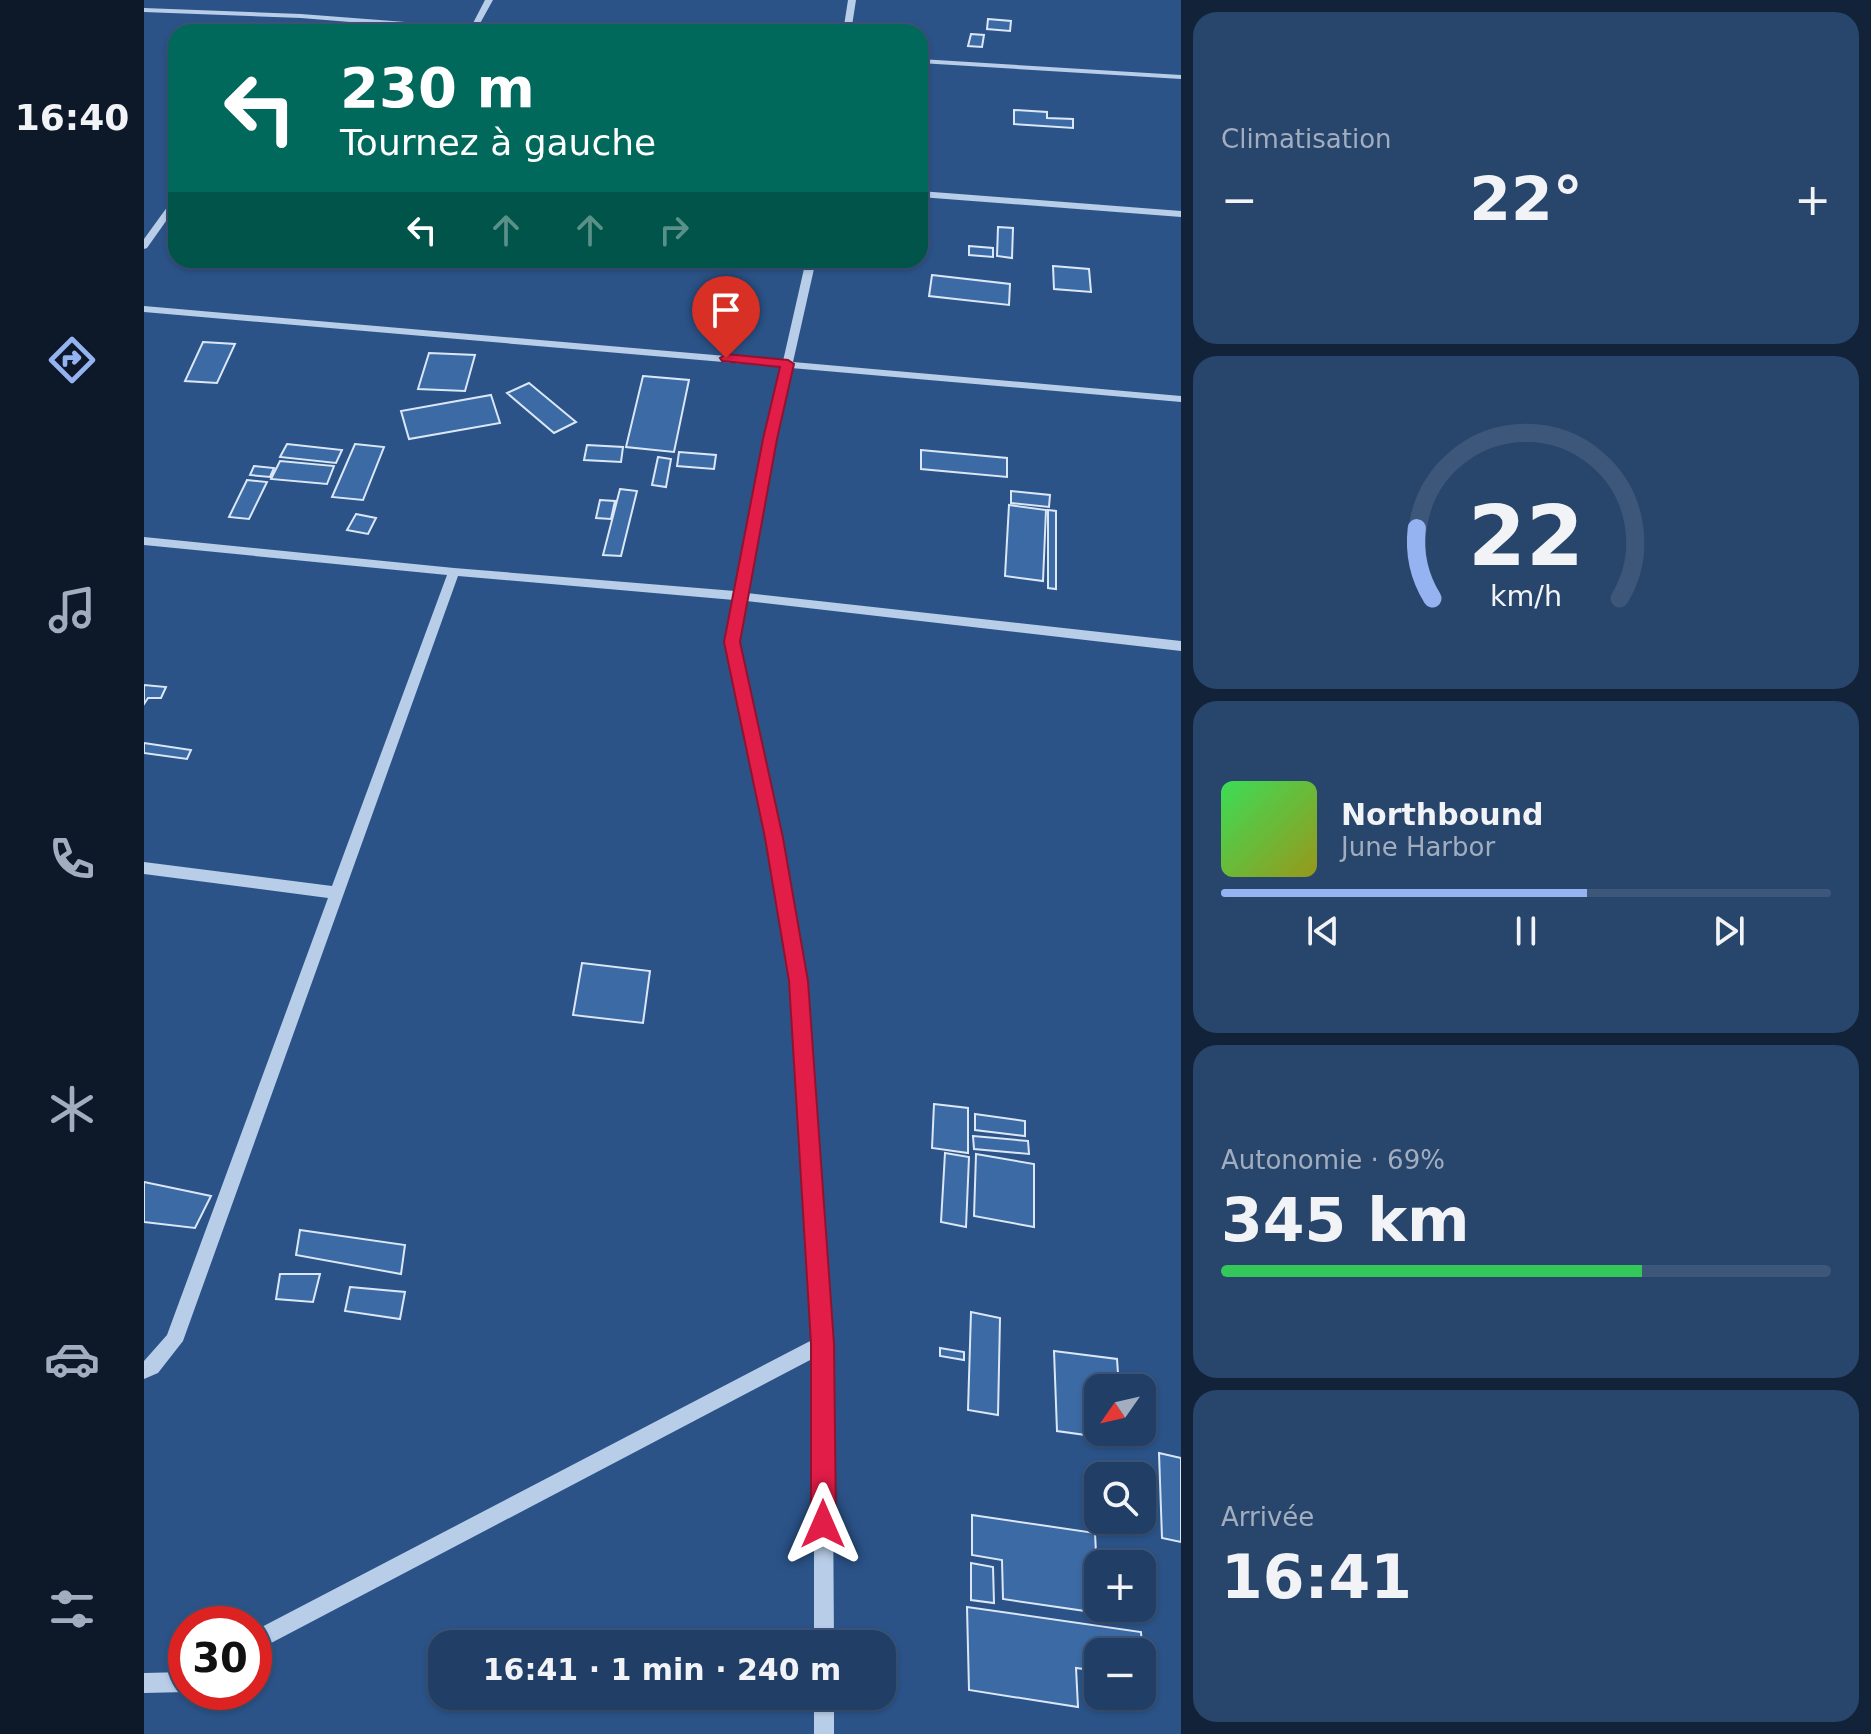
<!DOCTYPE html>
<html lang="fr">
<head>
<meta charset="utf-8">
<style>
	body { margin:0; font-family:"DejaVu Sans",sans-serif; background:#28456c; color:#f1f3f6; height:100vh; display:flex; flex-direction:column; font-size:30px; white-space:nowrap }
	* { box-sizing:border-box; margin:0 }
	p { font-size:26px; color:#a2aebf }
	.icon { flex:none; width:44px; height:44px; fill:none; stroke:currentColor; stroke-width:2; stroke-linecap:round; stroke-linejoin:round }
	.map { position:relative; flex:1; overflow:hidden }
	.sheet { display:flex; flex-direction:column; gap:12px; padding:12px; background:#122238; width:690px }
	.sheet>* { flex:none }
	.top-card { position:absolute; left:24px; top:24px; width:760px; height:244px; border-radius:24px; box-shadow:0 2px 6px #0004,0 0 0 2px #3d577a; background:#00695c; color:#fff; overflow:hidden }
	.needle { width:52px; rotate:236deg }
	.tools { position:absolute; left:940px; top:1374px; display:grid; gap:16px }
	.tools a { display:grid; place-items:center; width:72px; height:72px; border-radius:16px; background:#203e66; box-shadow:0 2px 6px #0004,0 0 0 2px #3d577a; font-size:40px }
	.speed { position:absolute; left:24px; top:1606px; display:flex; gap:16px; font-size:40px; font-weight:700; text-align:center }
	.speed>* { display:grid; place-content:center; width:104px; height:104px; border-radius:50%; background:#203e66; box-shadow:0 2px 6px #0004,0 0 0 2px #3d577a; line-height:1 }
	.speed .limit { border:12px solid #d22; background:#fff; color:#111 }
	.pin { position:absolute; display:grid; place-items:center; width:68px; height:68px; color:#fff; margin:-82px -34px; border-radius:50% 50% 50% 0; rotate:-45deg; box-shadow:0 0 8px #0007 }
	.pin .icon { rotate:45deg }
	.me { position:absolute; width:88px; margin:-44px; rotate:0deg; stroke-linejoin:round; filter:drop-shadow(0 0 6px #0008) }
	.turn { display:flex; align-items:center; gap:28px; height:168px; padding:0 40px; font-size:36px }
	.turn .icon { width:104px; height:104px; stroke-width:2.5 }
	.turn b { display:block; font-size:56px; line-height:68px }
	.lanes { display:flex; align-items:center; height:76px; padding:0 40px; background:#0003; justify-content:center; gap:40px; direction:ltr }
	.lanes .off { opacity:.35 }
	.big { font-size:60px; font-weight:600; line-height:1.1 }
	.sheet .tile { flex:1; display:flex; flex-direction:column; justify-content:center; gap:12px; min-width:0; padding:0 28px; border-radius:24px; background:#28456c }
	.sheet .dial { align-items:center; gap:0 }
	.dial svg { height:208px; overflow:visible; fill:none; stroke:#3d577a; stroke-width:7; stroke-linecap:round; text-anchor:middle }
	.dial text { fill:#f1f3f6; stroke:none }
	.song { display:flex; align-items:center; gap:24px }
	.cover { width:96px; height:96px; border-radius:12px; background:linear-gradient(135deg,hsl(130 70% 55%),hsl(60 70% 35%)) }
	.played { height:8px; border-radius:4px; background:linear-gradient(90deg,#95b2f1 60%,#3d577a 60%) }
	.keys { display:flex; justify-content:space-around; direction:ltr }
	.heat { display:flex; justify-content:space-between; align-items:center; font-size:44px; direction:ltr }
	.charge { height:12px; border-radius:6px; background:linear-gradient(90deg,#34c759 69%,#3d577a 0) }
	.trip { position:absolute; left:284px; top:1630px; width:468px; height:80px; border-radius:24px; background:#203e66; box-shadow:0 2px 6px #0004,0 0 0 2px #3d577a; font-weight:600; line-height:80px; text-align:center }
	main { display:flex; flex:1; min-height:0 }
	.menu { display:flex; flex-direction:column; width:144px; justify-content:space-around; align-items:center; background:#0d1929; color:#a2aebf }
	.menu .icon { width:56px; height:56px }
	.menu .active { color:#95b2f1 }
	.menu b { font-size:36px; color:#f1f3f6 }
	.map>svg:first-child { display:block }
</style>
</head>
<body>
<main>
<nav class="menu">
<b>16:40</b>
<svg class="icon active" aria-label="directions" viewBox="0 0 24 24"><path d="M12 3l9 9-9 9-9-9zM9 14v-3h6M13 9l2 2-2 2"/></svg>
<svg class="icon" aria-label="music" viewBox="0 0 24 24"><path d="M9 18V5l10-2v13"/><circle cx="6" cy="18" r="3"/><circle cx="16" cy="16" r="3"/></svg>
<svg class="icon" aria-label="phone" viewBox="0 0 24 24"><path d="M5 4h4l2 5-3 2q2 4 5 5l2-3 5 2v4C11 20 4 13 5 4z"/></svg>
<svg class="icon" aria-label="climate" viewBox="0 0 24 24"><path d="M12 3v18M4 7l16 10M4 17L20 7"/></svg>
<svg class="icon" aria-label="car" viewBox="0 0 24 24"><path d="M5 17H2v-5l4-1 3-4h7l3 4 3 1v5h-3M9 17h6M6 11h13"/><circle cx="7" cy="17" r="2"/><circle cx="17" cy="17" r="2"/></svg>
<svg class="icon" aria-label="filters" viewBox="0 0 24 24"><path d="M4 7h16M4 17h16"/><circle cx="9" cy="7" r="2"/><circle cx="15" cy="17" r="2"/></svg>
</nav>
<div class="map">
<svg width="1037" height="1734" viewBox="0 0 1037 1734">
	<rect width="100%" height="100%" fill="#2b5388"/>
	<path fill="#3c6aa4" stroke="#dbe7f6" stroke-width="2" d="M844 19 867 21 866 31 843 29Z
		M827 34 840 35 838 47 824 46Z
		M870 110 903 112V118L929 119V128L870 124Z
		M854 227 869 228 868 258 853 256Z
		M825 246 849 248V257L825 255Z
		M909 266 945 269 947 292 910 289Z
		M788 275 866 284 865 305 785 296Z
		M59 342 91 344 73 383 41 381Z
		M285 353 331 355 321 391 274 389Z
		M499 376 545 380 530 452 482 447Z
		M385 383 432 422 410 433 363 393Z
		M347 395 356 423 265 439 257 411Z
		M143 444 198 450 192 463 136 457Z
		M211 444 240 447 219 500 188 497Z
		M443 445 479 447 477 462 440 460Z
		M777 450 863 458V477L777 469Z
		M535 452 572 455 570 469 533 466Z
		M514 457 527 459 522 487 508 485Z
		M136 461 190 466 183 484 127 479Z
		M110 466 130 468 126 477 106 475Z
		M103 480 123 482 105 519 85 517Z
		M476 489 493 491 477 556 459 555Z
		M867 491 906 495 905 507 867 503Z
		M456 500 471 501 467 519 452 518Z
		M865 505 902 510 899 581 861 576Z
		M904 510 912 511V589L904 588Z
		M212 514 232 518 224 534 203 530Z
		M0 685 22 687 17 698H4L0 704Z
		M0 743 47 750 43 759 0 753Z
		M438 963 506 971 499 1023 429 1015Z
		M790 1104 824 1108V1153L788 1148Z
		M831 1114 881 1121V1136L831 1130Z
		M829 1136 884 1141 885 1154 830 1149Z
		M801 1153 825 1157 822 1227 797 1222Z
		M832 1154 890 1164V1227L830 1216Z
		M0 1182 67 1196 51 1228 0 1222Z
		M156 1230 261 1245 257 1274 152 1255Z
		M136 1274H176L169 1302 132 1299Z
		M206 1287 261 1292 256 1319 201 1311Z
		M827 1312 856 1318 854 1415 824 1410Z
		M796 1348 820 1352V1360L796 1356Z
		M910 1351 973 1359 975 1388H954V1432H978V1440L913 1431Z
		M1015 1453 1037 1458V1542L1018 1538Z
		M828 1515 951 1533 955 1613 859 1599 858 1560 828 1555Z
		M827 1563 849 1567 850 1603 827 1600Z
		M823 1607 997 1632 1000 1678 998 1652H954V1671L932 1668 934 1707 825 1690Z"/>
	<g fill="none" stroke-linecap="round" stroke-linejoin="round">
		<path fill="#b8cde8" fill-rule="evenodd" d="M341 0H349L334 27 363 30 367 32H328L157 18 0 12V8L157 14 327 27Z
			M704 0H712L707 32H699Z
			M776 59 1037 75V79L776 63Z
			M776 191 1037 211V217L776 197Z
			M32 198V207L3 248 0 249V239L29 199Z
			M662 260H672L649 362 1037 396V402L647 368 631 439 603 593 1037 641V651L602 601 594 642 637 838 661 981 688 1344 690 1644H670V1358L110 1652V1631L670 1339 647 981 623 838 582 642 590 600 314 576 39 1341 14 1373 0 1379V1361L23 1335 184 898 0 874V862L188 886 303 575 0 545V537L310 568 591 591 621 439 637 367 0 312V306L639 361Z
			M42 1672V1692L0 1693V1673Z
			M670 1696H690V1734H670Z"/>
	</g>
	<path fill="#e11d48" stroke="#92132f" stroke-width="2" d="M582 354 644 360 650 364 633 439 596 642 639 838 664 981 690 1344 692 1524 688 1533 679 1537 671 1533 667 1524V1344L645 981 621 838 580 642 619 439 636 367 578 361 576 358Z"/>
</svg>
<div class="tools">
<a><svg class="needle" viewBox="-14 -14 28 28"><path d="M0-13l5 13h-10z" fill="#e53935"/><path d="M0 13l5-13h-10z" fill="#a2aebf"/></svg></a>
<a><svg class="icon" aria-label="search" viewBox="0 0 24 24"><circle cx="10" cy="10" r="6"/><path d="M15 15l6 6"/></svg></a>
<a>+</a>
<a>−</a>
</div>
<div class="speed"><div class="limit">30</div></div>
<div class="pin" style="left:582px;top:358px;background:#d93025"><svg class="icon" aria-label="arrive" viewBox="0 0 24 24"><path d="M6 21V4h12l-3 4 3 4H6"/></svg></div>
<svg class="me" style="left:679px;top:1524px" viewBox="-20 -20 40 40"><path d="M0-17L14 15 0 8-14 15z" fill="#e11d48" stroke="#fff" stroke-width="4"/></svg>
<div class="trip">16:41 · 1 min · 240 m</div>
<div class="top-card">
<div class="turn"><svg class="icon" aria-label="left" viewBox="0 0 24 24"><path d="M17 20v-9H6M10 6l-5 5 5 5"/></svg><div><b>230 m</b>Tournez à gauche</div></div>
<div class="lanes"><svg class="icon" aria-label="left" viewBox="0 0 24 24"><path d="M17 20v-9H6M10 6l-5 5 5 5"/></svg><svg class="icon off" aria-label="ahead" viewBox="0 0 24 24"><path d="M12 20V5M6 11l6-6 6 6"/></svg><svg class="icon off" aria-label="ahead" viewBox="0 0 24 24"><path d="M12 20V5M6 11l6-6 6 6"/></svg><svg class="icon off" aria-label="right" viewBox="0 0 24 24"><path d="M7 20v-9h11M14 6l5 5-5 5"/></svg></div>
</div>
</div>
<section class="sheet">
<div class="tile"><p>Climatisation</p>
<div class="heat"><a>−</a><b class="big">22°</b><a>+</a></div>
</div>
<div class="tile dial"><svg viewBox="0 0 100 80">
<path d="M14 69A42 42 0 1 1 86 69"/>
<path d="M14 69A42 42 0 0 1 8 42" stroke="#95b2f1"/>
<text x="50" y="56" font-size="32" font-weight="700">22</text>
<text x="50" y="72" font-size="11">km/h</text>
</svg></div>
<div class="tile">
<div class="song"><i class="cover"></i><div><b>Northbound</b><p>June Harbor</p></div></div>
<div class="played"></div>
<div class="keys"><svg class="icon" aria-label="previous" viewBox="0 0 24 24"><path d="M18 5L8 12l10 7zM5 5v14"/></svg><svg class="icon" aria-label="pause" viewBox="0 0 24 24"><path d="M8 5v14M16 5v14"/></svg><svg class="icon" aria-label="next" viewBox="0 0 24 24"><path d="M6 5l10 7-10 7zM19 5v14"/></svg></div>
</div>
<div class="tile"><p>Autonomie · 69%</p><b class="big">345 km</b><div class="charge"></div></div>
<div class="tile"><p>Arrivée</p><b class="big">16:41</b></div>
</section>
</main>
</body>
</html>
